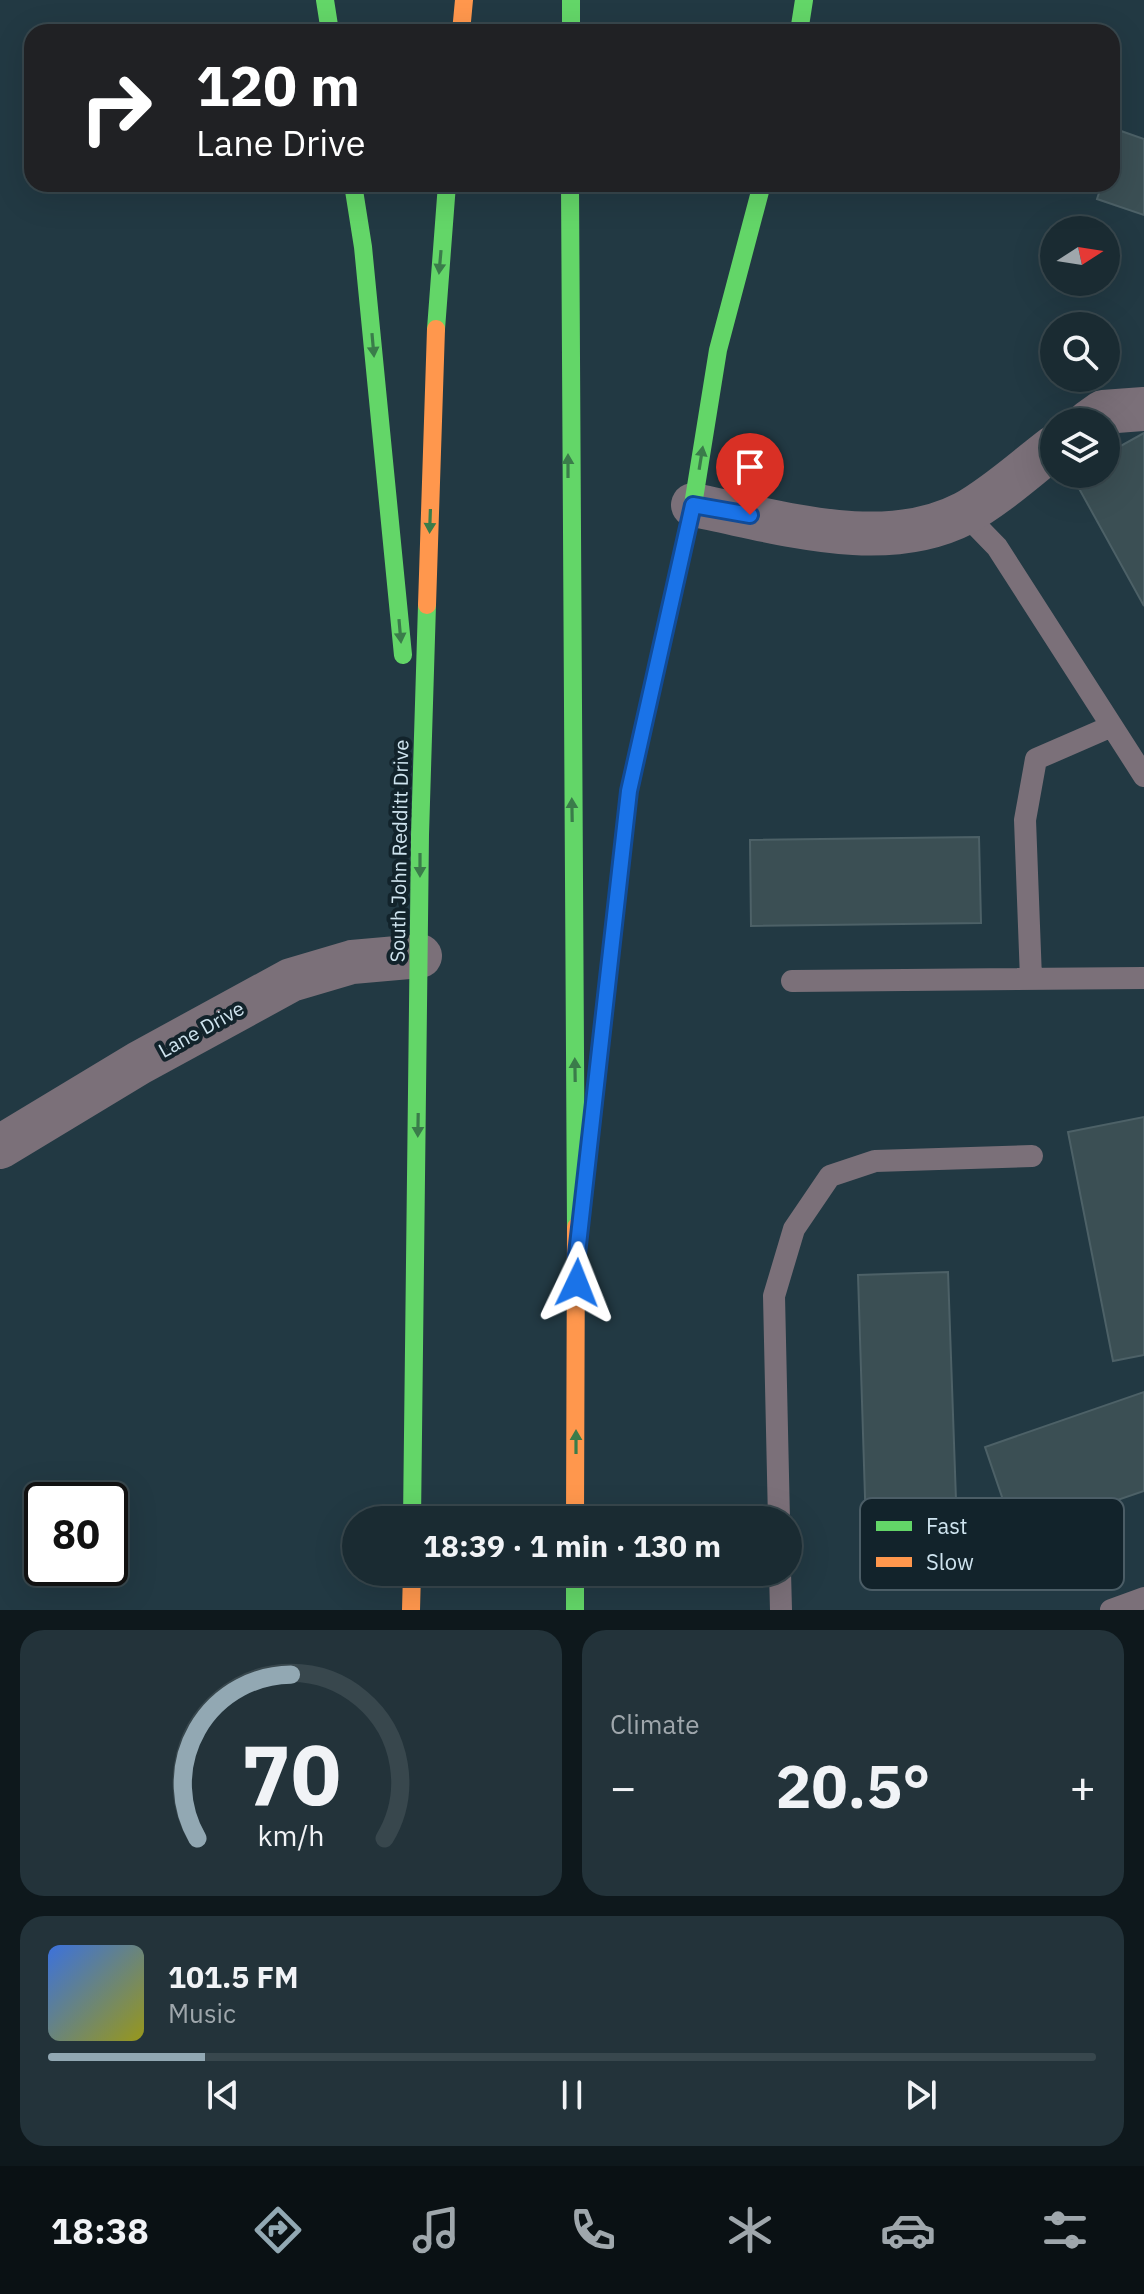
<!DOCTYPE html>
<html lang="en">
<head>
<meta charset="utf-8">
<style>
	body { margin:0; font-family:"IBM Plex Sans",sans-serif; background:#23333a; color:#f1f3f6; height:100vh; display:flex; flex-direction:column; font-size:30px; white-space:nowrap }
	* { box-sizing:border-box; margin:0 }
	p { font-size:26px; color:#9fa7ac }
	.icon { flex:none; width:44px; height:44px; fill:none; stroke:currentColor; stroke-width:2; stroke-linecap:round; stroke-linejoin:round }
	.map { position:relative; height:1610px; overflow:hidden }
	.panel { display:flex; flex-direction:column; gap:20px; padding:20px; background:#0e181c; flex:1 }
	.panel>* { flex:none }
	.hud { position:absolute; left:24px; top:24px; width:1096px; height:168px; border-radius:24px; box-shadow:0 8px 32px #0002,0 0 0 2px #38474d; background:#202124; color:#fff; overflow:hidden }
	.needle { width:52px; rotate:78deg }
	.controls { position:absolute; left:1040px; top:216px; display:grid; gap:16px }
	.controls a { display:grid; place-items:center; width:80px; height:80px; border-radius:50%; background:#1a2b32; box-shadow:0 8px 32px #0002,0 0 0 2px #38474d; font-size:40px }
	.speed { position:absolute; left:24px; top:1482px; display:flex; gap:16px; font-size:40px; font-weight:700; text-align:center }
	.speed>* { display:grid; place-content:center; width:104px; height:104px; border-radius:50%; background:#1a2b32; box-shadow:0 8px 32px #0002,0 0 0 2px #38474d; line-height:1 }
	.speed .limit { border:4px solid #111; border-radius:12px; background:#fff; color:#111 }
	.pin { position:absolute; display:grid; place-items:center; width:68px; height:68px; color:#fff; margin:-82px -34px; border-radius:50% 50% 50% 0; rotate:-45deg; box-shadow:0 0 8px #0007 }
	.pin .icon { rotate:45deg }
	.me { position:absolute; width:88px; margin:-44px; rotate:2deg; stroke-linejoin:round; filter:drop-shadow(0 0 6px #0008) }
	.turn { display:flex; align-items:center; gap:28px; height:168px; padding:0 40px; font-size:36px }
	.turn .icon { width:104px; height:104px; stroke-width:2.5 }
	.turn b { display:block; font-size:56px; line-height:68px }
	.big { font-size:60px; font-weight:700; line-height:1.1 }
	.panel .widget { flex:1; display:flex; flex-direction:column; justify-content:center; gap:12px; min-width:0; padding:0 28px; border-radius:24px; background:#23333a }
	.panel .dial { align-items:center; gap:0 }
	.dial svg { height:208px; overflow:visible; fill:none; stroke:#38474d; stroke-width:7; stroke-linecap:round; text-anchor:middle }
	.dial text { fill:#f1f3f6; stroke:none }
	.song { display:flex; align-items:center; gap:24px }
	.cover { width:96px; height:96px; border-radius:12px; background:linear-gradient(135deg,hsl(220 70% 55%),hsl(60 70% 35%)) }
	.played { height:8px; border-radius:4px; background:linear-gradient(90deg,#92a8b3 15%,#38474d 15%) }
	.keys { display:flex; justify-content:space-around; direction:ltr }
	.heat { display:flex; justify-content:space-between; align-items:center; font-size:44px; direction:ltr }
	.panel .tiles { flex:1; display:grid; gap:20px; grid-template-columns:1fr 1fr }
	.widget:last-child { grid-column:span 2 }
	.trip { position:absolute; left:342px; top:1506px; width:460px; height:80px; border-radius:40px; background:#1a2b32; box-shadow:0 8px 32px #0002,0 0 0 2px #38474d; font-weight:700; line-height:80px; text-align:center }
	.menu { display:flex; height:128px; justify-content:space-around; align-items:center; background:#0a1114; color:#9fa7ac }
	.menu .icon { width:56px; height:56px }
	.menu .selected { color:#92a8b3 }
	.menu b { font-size:36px; color:#f1f3f6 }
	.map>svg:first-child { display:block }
</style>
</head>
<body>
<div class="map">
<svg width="1144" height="1610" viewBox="0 0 1144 1610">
	<rect width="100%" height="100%" fill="#223943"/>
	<path fill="#3b4f54" stroke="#4d6167" stroke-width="2" d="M1121 131 1144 139V215L1097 199 1102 184H1112V157Z
		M1144 433V606L1071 474H1106V454Z
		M979 837 981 923 751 926 750 840Z
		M1144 1117V1355L1113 1361 1068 1132Z
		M948 1272 958 1557 867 1560 858 1275Z
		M1144 1392V1491L1015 1535 985 1447Z"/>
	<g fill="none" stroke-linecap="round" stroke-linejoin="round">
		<path stroke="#7b7079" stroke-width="22" d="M964 513 997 547 1144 776
			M1031 979 1025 820 1036 759 1112 726
			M792 981 1144 978
			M779 1520 774 1296 794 1229 830 1176 875 1161 1032 1156
			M780 1572 781 1610
			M1111 1610 1144 1598"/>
		<path stroke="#7b7079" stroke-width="44" d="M1089 422 1103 412 1144 409
			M693 505C778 521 883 556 965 513 996 496 1025 469 1054 447
			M0 1147 139 1063 291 980 352 962 420 956"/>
		<path stroke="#63d668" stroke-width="18" d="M325 0 330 32
			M571 0V32
			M799 32 804 0
			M353 184 363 247 403 655
			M570 184 576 1227
			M436 329 447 184
			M675 586 693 505 718 350 762 184
			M412 1520 420 835 427 605
			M575 1572V1610"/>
		<path stroke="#ff974d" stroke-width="18" d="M461 32 464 0
			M427 605 436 329
			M598 1065 629 791 675 586
			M575 1520 576 1227
			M411 1610 412 1572"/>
	</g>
	<defs><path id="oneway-solid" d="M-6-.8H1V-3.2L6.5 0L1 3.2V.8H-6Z" transform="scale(2)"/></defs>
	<g fill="#3a7c4a">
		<use href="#oneway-solid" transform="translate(440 262) rotate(95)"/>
		<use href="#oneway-solid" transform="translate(373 345) rotate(85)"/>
		<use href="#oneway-solid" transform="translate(701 458) rotate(-81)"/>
		<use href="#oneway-solid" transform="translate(568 466) rotate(-90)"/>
		<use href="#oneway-solid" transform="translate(430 521) rotate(92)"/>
		<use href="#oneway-solid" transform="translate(400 631) rotate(85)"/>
		<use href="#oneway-solid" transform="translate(572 810) rotate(-91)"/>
		<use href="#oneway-solid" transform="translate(420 865) rotate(90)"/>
		<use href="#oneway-solid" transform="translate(575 1070) rotate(-91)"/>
		<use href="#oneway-solid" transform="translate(418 1125) rotate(91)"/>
		<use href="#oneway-solid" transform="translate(576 1442) rotate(-90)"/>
	</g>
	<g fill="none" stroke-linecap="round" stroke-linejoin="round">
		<g stroke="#114b97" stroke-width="20">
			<path id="route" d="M577 1283V1254L629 791 693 505 750 515"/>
		</g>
		<use href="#route" stroke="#1a73e8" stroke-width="14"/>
	</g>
	<g text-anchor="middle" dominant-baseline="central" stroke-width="8" stroke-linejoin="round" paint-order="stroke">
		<g font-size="20" fill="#cfe4ef" stroke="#12232b">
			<text transform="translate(399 851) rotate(-89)">South John Redditt Drive</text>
			<text transform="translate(201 1029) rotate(-29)">Lane Drive</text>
		</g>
	</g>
	<rect x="860" y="1498" width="264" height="92" rx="12" fill="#12232b" stroke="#4b5d66" stroke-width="2"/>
	<rect x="876" y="1521" width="36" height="10" fill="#63d668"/>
	<rect x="876" y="1557" width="36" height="10" fill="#ff974d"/>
	<g font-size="22" fill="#cfe4ef">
		<text x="926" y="1534">Fast</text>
		<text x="926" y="1570">Slow</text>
	</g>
</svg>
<div class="controls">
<a><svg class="needle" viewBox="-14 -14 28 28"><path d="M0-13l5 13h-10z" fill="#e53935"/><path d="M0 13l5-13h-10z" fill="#9fa7ac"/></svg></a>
<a><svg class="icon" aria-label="search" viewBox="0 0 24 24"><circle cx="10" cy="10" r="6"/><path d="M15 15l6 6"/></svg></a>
<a><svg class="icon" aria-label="layers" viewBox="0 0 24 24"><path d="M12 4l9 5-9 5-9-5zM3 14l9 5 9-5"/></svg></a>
</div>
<div class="speed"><div class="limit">80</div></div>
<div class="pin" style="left:750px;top:515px;background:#d93025"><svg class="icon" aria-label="arrive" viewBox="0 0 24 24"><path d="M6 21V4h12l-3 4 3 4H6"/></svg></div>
<svg class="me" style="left:577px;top:1283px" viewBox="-20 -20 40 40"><path d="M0-17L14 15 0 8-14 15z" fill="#1a73e8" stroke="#fff" stroke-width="4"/></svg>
<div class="trip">18:39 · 1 min · 130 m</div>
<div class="hud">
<div class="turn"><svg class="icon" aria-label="right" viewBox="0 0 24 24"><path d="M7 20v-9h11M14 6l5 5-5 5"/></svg><div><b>120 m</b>Lane Drive</div></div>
</div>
</div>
<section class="panel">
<div class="tiles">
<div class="widget dial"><svg viewBox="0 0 100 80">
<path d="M14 69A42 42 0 1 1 86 69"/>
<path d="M14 69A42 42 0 0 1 50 6" stroke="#92a8b3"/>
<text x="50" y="56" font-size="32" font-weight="700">70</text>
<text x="50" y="72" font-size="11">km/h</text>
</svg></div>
<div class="widget"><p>Climate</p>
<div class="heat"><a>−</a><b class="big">20.5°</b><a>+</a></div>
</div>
<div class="widget">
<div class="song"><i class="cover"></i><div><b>101.5 FM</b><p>Music</p></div></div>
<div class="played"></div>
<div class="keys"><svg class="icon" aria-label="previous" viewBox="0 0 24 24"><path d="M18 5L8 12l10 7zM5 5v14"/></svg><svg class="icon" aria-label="pause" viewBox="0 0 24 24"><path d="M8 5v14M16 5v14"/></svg><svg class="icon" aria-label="next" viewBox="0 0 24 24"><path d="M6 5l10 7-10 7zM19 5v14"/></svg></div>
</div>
</div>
</section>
<nav class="menu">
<b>18:38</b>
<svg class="icon selected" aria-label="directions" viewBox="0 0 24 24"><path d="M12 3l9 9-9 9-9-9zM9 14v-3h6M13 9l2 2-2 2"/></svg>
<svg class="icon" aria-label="music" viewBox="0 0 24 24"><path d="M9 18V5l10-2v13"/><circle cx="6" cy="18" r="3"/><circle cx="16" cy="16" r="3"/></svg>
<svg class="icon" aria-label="phone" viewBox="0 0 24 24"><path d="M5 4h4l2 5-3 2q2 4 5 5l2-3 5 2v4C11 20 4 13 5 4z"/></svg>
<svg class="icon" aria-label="climate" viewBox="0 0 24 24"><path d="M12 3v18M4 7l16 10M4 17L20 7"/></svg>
<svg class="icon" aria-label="car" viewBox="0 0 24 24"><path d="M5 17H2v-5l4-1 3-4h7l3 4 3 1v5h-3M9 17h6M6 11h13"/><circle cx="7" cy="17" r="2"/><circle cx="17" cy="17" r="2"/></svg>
<svg class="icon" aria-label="filters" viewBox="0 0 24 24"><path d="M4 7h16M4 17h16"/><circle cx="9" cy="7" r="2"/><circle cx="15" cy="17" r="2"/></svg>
</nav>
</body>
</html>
